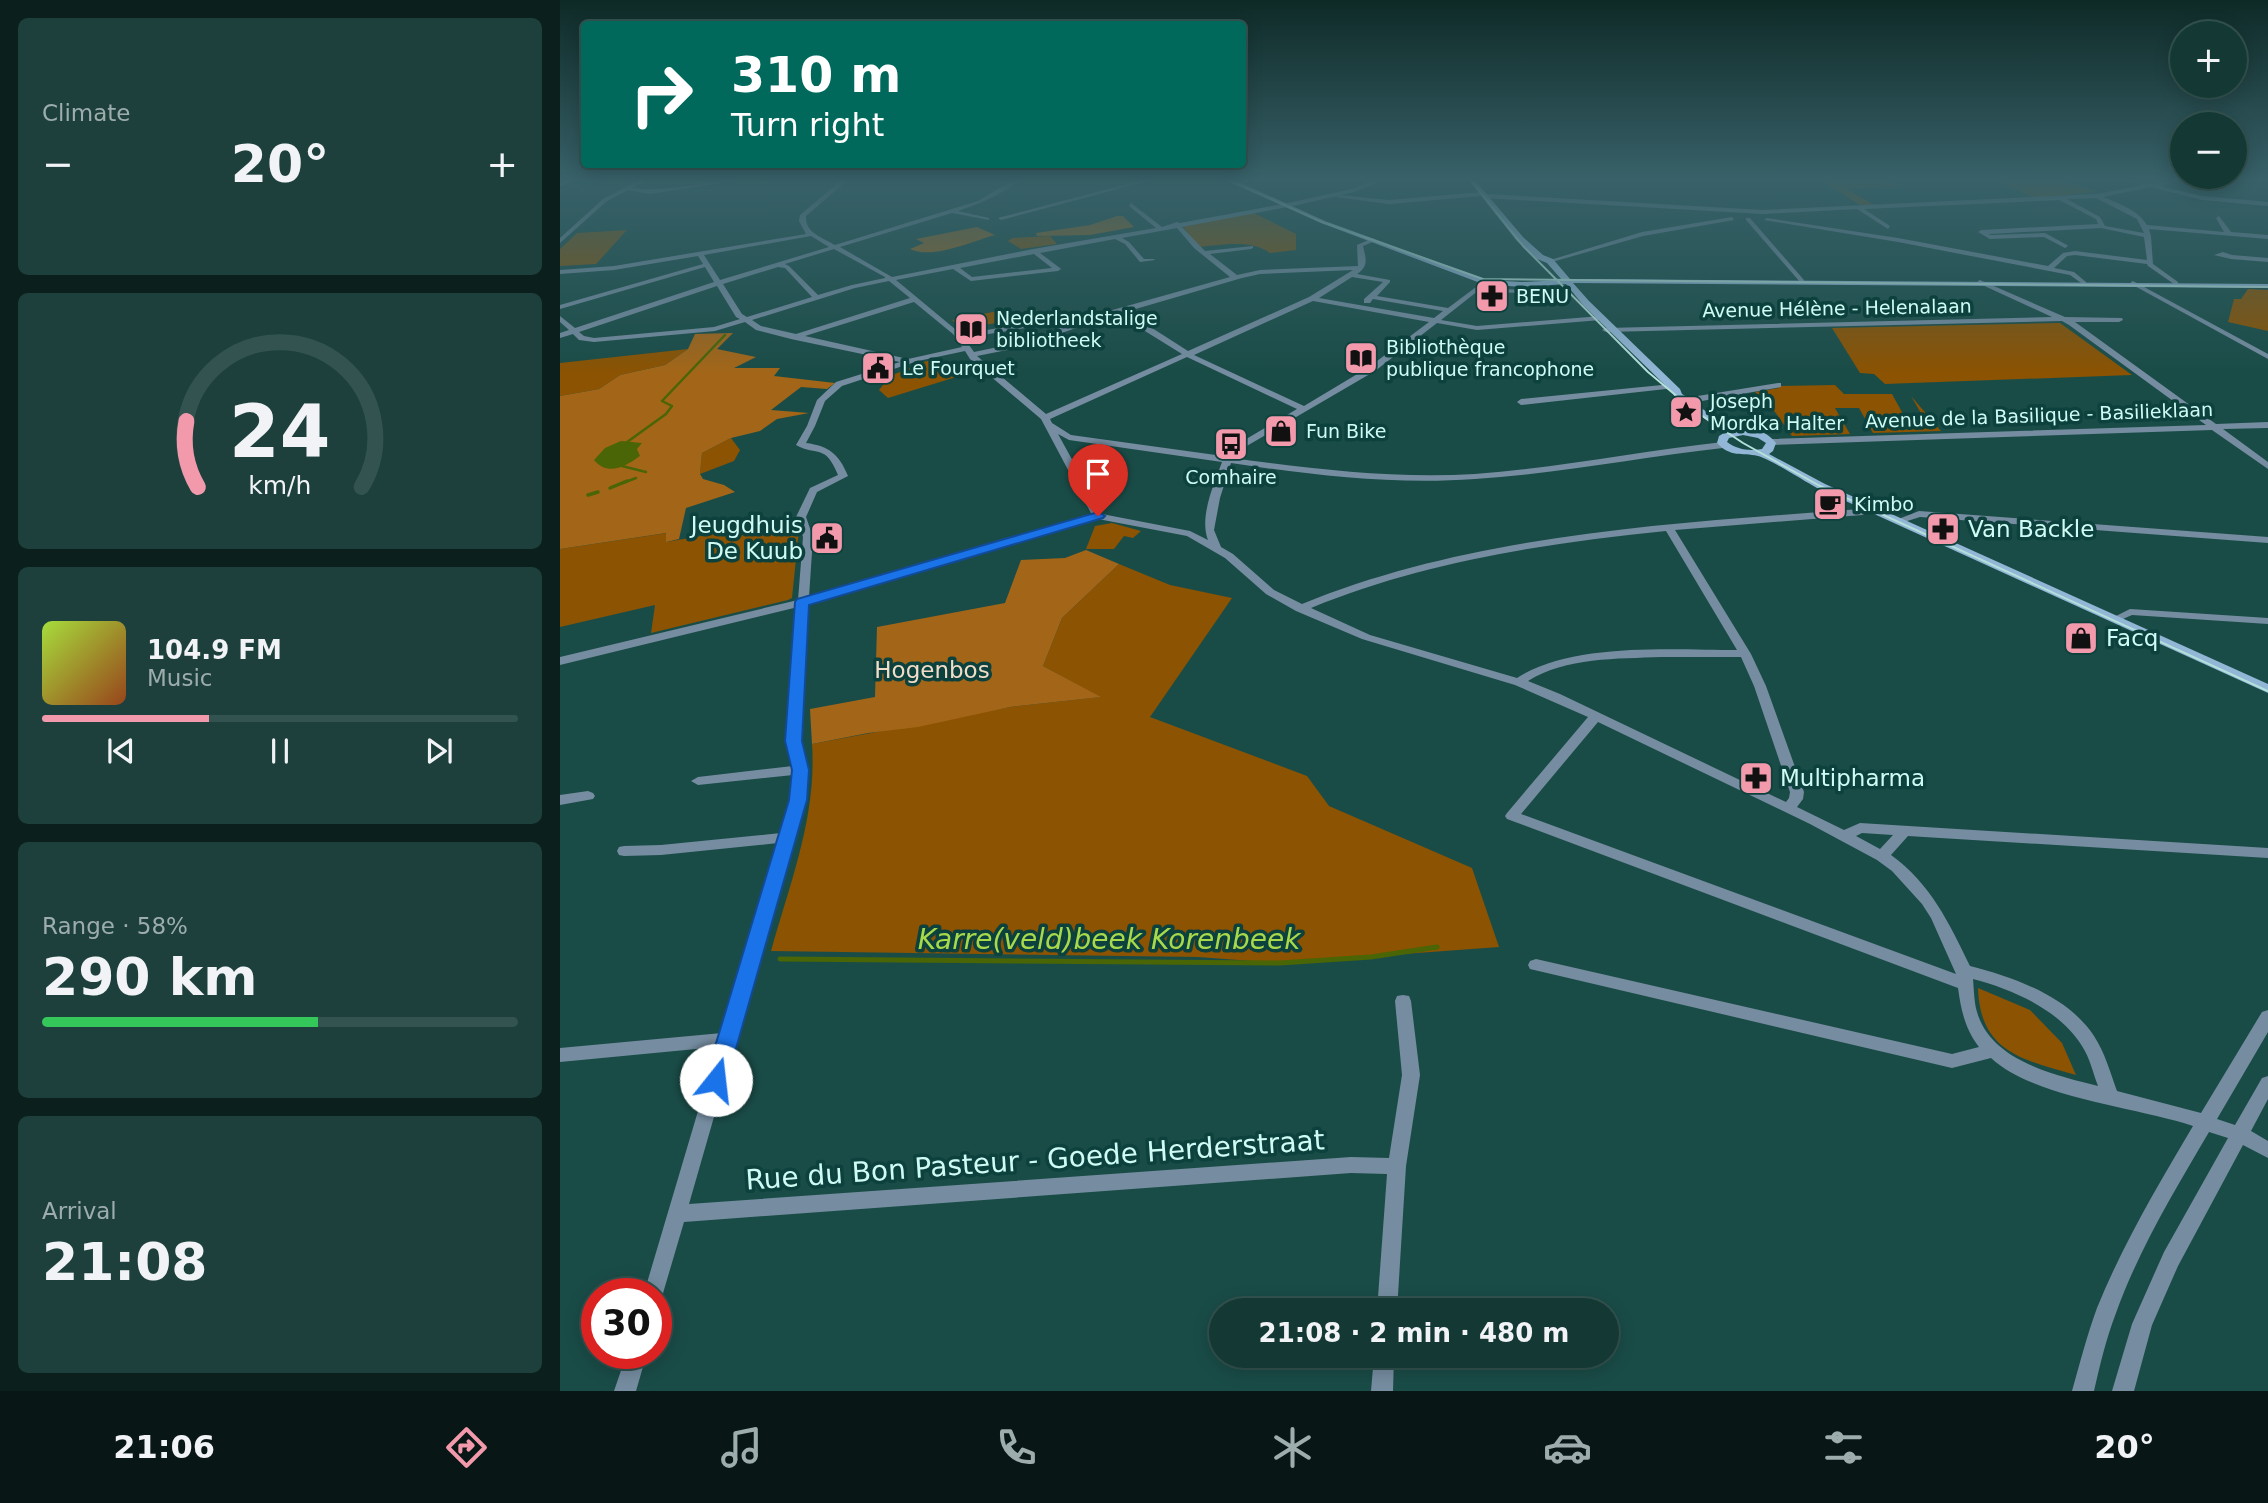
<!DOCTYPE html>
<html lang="en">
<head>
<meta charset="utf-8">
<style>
	body { margin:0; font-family:"DejaVu Sans",sans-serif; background:#1d403d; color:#f1f3f6; height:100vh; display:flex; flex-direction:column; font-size:26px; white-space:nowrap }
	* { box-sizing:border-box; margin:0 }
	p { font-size:23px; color:#9dacad }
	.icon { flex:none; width:38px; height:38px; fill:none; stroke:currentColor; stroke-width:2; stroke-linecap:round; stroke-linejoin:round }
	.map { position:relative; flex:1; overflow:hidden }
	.sheet { display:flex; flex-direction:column; gap:18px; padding:18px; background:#0b1f1d; width:560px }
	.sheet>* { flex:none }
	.banner { position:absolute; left:21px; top:21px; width:665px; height:147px; border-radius:7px; box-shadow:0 4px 18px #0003,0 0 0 2px #335350; background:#00695c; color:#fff; overflow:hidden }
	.buttons { position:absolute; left:1610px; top:21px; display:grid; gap:14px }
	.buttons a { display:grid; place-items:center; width:77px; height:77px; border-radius:50%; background:#143935; box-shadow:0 4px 18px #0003,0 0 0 2px #335350; font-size:35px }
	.speed { position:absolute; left:21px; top:1278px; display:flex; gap:14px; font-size:35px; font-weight:700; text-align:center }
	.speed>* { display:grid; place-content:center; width:91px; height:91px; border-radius:50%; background:#143935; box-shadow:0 4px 18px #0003,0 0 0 2px #335350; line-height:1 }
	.speed .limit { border:10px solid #d22; background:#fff; color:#111 }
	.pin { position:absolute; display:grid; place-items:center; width:60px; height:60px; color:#fff; margin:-72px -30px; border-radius:50% 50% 50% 0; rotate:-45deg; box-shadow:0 0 7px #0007 }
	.pin .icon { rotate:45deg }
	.me { position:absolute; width:77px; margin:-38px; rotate:16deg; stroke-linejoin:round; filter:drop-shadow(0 0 5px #0008) }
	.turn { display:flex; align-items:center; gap:24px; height:147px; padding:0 35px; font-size:32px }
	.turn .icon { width:91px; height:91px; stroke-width:2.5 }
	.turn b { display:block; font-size:49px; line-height:60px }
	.big { font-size:52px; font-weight:700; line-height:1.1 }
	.sheet .card { flex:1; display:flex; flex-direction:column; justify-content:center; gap:10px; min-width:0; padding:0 24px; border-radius:10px; background:#1d403d }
	.sheet .dial { align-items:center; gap:0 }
	.dial svg { height:182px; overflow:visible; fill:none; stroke:#335350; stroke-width:7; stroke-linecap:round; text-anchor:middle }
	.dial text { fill:#f1f3f6; stroke:none }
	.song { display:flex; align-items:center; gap:21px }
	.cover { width:84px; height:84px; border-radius:10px; background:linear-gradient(135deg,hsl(80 70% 55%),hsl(20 70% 35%)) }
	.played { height:7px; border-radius:4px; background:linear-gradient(90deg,#f29aac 35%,#335350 35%) }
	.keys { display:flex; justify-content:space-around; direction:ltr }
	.heat { display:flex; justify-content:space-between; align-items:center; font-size:38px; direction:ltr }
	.charge { height:10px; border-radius:5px; background:linear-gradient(90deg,#34c759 58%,#335350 0) }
	.trip { position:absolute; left:649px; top:1298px; width:410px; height:70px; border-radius:35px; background:#143935; box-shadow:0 4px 18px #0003,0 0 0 2px #335350; font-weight:700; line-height:70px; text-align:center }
	.tabs { display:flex; height:112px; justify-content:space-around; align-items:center; background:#081715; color:#9dacad }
	.tabs .icon { width:49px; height:49px }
	.tabs .current { color:#f29aac }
	.tabs b { font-size:32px; color:#f1f3f6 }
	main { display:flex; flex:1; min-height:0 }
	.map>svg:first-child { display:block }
</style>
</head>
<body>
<main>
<section class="sheet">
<div class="card"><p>Climate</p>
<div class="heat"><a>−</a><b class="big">20°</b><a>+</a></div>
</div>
<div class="card dial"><svg viewBox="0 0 100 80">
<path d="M14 69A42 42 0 1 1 86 69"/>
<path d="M14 69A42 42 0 0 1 9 40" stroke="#f29aac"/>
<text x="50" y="56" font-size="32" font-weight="700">24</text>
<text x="50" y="72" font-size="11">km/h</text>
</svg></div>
<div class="card">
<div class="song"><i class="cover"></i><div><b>104.9 FM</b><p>Music</p></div></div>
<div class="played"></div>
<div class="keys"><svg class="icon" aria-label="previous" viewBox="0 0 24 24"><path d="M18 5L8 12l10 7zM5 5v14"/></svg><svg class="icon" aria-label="pause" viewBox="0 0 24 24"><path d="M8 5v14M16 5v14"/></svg><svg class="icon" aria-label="next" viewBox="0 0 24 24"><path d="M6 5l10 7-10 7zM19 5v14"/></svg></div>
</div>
<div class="card"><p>Range · 58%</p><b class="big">290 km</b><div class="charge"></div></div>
<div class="card"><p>Arrival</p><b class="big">21:08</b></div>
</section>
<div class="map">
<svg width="1708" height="1391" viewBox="0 0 1708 1391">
	<rect width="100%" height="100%" fill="#1a4c47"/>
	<path fill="#8b5302" d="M1256 178H1327L1341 186 1287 189 1314 205 1302 206Z
		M1429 178H1493L1537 192 1476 198Z
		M692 212 736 234V250L710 253C692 239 660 245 639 247L623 227Z
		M67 230 36 264 0 266V249L17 233Z
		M490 236 497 244 461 249 448 241 452 238Z
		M1688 289 1708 290V331L1668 322 1674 299H1681Z
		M443 310 454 325 441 327 436 323 405 328V332L392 320Z
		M1500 323 1572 375 1325 384 1314 374 1300 373 1272 328Z
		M128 349 105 365 60 375 39 389 0 396V363Z
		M367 361 405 363 419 370 328 398 319 390 330 376Z
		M1275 385 1284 394H1332L1343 414 1362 415 1351 396 1381 431 1313 433 1299 408H1275L1290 434 1232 436 1215 412 1195 392 1219 388 1218 386Z
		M171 438 180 450 174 461 140 474 142 453Z
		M234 520 239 529 232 598 228 600 91 633 95 605 0 627V549L107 533 106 542Z
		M552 523 581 531 573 538 564 536 554 549H526L535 526Z
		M559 564 610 585 672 598 590 717 747 776 769 806 912 868 939 947 720 963 638 957 211 951C230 883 257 816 252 744L450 707 540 697 483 666 502 618Z
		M1418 988 1470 1010 1502 1043 1516 1075C1464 1060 1420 1053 1418 988Z"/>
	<path fill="#a36618" d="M557 216H563L574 227 530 235 477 236 476 233 530 225Z
		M417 227 435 235C413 241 372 260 350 249L364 243 356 239Z
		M173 333 157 349 196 357 174 368H220L214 376 275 383 267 389 241 387 211 410 249 413 217 419 200 431 171 438 142 453 140 474 143 479 164 485 175 492 126 508 119 539 106 542V533L0 549V396L39 389 60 375 105 365 128 349 135 334Z
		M526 550 559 564 502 618 483 666 541 697 450 707 358 727 308 733 252 744 250 709 315 697 317 627 445 603 461 560 505 558Z"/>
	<path fill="#496505" d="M61 441 82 443 77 449 80 456C66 466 48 477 34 460L45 448Z"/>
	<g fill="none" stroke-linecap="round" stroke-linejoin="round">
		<path stroke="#496505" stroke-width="2.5" d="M63 445 106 414 112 406 102 401 165 335
			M62 466 86 472
			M63 483 76 478"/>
		<path stroke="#496505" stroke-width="3.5" d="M50 488 67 481
			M28 495 38 492"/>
		<path stroke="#496505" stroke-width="5" d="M220 959 720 963 811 957 877 947"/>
		<path fill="#768da1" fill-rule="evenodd" d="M10 178H18L0 186V182Z
			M83 178H90L73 188C112 194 153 178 193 178L89 194 68 190 47 201 0 243V238L43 199Z
			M284 178H290L246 216C245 233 262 237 275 245L418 201C429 195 453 178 463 178 443 194 422 203 398 211L429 218V220L392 213 280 247 332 277 473 249 596 228 569 206 571 203 602 227 617 222 620 223 733 202 792 189 820 178H828L794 192 733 206 622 227 645 251 693 246V248L691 249 650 254 677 275 700 270 798 266 797 245 813 238 815 241 803 246C806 259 809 266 797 274L830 280V282L817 296 888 308 924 281H928V283L881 320 917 326 1041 316 1045 318 1041 320 917 330 877 323 815 371 673 454 672 458C752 469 834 479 915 474 998 468 1080 451 1163 442L1167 445 1163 448C1080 457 998 474 915 479 833 485 751 475 671 463L660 498 654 530 661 547 673 554 714 590 742 604C915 533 1117 523 1301 509L1315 504H1321V508L1302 515 1115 530 1191 654 1206 686 1244 792 1243 799 1237 807 1284 830 1300 823 1708 848V858L1348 836 1331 855C1371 884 1389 923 1410 966 1453 977 1508 996 1534 1036 1545 1053 1550 1072 1557 1091L1641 1113 1702 1012 1708 1010V1032L1657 1119 1675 1125 1702 1078 1708 1076V1099L1691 1131 1708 1141V1158L1683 1145 1618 1266 1592 1325 1574 1391H1552L1572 1324 1604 1252 1668 1138 1649 1132C1615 1190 1579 1249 1556 1313 1546 1339 1540 1365 1534 1391H1512C1520 1363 1527 1335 1537 1308 1563 1244 1598 1185 1633 1126 1576 1107 1474 1098 1431 1058L1392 1068 970 969 968 965 970 961 976 959 1392 1054 1419 1047C1405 1029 1401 1010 1398 988L947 819 945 816 947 813 1028 717 955 685 802 639 736 611 706 594 665 558 627 536 538 519 249 604 240 741 247 770 245 800 129 1204 791 1157 829 1158 842 1075 835 1001 837 996 843 995 849 996 851 1001 860 1075 846 1166 837 1311H817L827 1174 791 1173 124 1222 101 1300 96 1302V1293H84L157 1047 0 1062V1048L162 1033 218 843 101 855 64 856 59 855 57 851 59 847 64 846 101 845 221 833 231 800 233 775 138 785 131 781 138 777 233 766 228 741 238 607 0 665V657L238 600 243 537 236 517 250 488 278 475C265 443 258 457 236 445L247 426 257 400 276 382 340 362 231 339 196 330 185 322 155 331 34 342 19 340 13 334 0 338V333L9 330 0 322V316L15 328 154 282 145 267 0 309V305L143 264 138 256 54 270 0 274V270L54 266 246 234 239 221 240 215ZM617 228 634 248 670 277 549 311 452 344 414 352 404 338 521 319 525 317 521 315 401 334 336 280 393 269 411 281 498 271 501 269 500 268 480 253 555 239 565 244 580 262 595 260 594 259H584L569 242 562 238ZM251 236 269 247 160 280 144 255ZM274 249 325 277V278L292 285 258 295 229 266 225 264ZM474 254 492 268 412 277 400 268ZM218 267 225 268 252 297 187 317 182 314 163 284ZM793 270 749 297 628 351 578 319H572V323L622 354 486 414 417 356 457 348 555 315 682 278 700 274ZM792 277 823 282 804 299V303H810L813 299 883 311 874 318 759 298ZM329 281 350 298 236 334 201 326 192 320 295 288ZM157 286 176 317 180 319 154 327 34 338 24 336 19 332ZM753 301 869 322 809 367 744 406 634 355ZM354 302 393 334 402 347 348 359 245 336ZM405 351 410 359 481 419 532 515 249 597 253 537 246 517 257 492 288 476C279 454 269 446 246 443L255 426 265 401 282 386 358 361ZM627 357 737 409 666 451 663 456 511 435 492 423 490 419ZM498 434 509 440 662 462C654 484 639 517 648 540L630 531 542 514ZM1106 531 1177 650C1113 650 1012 642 957 678L810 635 751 608C862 562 986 543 1106 531ZM1101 657H1181L1194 686 1230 792 1229 798 1226 802 1000 694 968 681C1006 657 1057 659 1101 657ZM1038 722 1250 824 1317 860 1332 871 1362 904 1371 918 1396 974 961 814ZM1302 833 1333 835 1320 849 1296 836ZM1413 979C1452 989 1500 1010 1522 1046 1530 1058 1533 1073 1538 1086 1495 1075 1431 1061 1417 1012 1414 1002 1414 990 1413 979Z
			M590 178H600L441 220 438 218Z
			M692 178H703L677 185 674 183Z
			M1558 178C1570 178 1581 184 1592 184 1605 183 1618 178 1632 178L1599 186 1642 196 1708 202V206L1642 200 1591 187 1543 197C1559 204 1577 209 1587 225L1664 232 1656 218 1659 216 1671 232 1708 235V239L1589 229 1591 236 1593 264 1618 282V284H1614L1588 266 1587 264 1515 255 1507 256 1494 268 1514 272 1526 282V284L1524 285 1510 275 1338 242 1204 220 1207 218 1338 238 1488 266 1503 253 1515 251 1587 260 1584 237 1541 228 1428 234 1431 235 1485 233 1507 245 1508 246 1505 248 1484 237 1430 239 1418 232 1421 230 1538 224 1536 219 1499 200 1304 209 1330 226 1328 229 1297 209 1203 214 924 198 921 196 829 204 776 197 779 195 829 200 923 192 926 194 1203 210 1537 194 1583 185ZM1536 198 1577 219 1584 233 1545 226 1540 217 1507 199Z
			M1172 217 1174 220 1083 236 992 262 987 261 1082 232Z
			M1186 218H1190L1244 280V282H1240L1186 220Z
			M1663 252 1672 255 1708 258V262L1671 259 1654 255Z
			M1420 280 1505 317 1562 318 1563 320 1559 322H1515L1656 424 1708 422V428L1663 429 1708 462V469L1652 430 1210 445 1206 442 1210 439 1646 425 1509 325 1502 321 1046 332 1042 330 1046 328 1492 317 1418 283V281Z
			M1573 281 1708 354V359L1571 284V282Z
			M937 289 1005 291 1009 293 1005 295 935 292 934 291Z
			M1218 383H1221V387L1119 405 1115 402 1119 399Z
			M1112 384 1116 386 1115 388 961 405 957 402 961 399Z
			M1359 511 1708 537V543L1360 517 1341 523 1336 520Z
			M1570 609 1708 618V624L1572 615 1556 622 1550 619Z
			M28 791 33 793 35 796 33 799 0 805V795Z
			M67 1353H87L76 1391H54Z
			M814 1356H834L833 1391H811Z"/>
		<path fill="#92b6d6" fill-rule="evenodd" d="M662 178H670L765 221 927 280 962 282 1002 280 987 263 977 259 957 241 907 178H913L963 237 983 255 993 259 1010 279 1708 284V288L1013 283 1029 301 1120 389 1122 394C1132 400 1166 428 1174 430 1193 433 1201 425 1216 443L1213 451 1209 454 1265 484 1708 684V693L1257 488C1244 481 1210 459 1198 456 1181 452 1171 458 1157 443L1159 436 1164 433 1115 397 1112 392 1023 305 1006 284 962 287 923 284 761 223ZM1183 435 1198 438 1206 443 1202 449C1189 451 1178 450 1167 442L1169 438Z"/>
		<path stroke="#b5e1db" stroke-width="2" d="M663 178 762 222 923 279 1708 287
			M909 178 963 246 1088 372 1132 409 1183 443 1260 486 1708 691"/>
	</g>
	<linearGradient id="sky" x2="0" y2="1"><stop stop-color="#0e2a27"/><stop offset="0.48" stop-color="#386169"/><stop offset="1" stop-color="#386169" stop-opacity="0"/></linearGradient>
	<rect width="1708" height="373" fill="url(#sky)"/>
	<path fill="#1a73e8" stroke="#114b97" stroke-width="2" d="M538 512 545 516 543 518 249 605 242 741 249 770 247 800 167 1080 164 1086 156 1089 148 1086 145 1080 229 800 232 770 225 741 235 602 237 599Z"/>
	<defs>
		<g id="pharmacy-square" transform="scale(1.75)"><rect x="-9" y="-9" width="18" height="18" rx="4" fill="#f29aac" stroke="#0c413d"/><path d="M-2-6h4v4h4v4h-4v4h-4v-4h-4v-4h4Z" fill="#111"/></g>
		<g id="library-square" transform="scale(1.75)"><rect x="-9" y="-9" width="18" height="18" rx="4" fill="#f29aac" stroke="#0c413d"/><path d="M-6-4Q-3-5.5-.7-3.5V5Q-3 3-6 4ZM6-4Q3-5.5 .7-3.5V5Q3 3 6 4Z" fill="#111"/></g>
		<g id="civic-square" transform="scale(1.75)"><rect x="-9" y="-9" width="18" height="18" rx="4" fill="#f29aac" stroke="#0c413d"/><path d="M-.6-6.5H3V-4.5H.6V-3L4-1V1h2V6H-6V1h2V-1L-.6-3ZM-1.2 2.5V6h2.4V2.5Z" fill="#111"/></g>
		<g id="sight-square" transform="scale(1.75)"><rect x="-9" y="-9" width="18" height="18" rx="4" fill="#f29aac" stroke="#0c413d"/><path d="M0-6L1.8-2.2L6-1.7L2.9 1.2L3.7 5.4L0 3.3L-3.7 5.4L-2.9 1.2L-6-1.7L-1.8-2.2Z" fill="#111"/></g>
		<g id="shop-square" transform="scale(1.75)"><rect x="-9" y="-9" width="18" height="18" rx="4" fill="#f29aac" stroke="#0c413d"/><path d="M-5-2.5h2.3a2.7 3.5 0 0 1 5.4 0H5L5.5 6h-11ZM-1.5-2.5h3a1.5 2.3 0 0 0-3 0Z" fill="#111"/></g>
		<g id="bus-square" transform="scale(1.75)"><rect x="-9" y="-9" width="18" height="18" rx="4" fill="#f29aac" stroke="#0c413d"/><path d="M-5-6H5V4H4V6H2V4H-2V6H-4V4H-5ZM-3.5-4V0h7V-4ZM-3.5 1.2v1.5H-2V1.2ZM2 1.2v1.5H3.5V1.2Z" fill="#111"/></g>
		<g id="cafe-square" transform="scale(1.75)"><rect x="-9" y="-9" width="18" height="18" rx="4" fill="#f29aac" stroke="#0c413d"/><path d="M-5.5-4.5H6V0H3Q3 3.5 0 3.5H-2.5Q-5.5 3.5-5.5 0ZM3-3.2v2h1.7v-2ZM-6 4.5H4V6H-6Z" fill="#111"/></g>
	</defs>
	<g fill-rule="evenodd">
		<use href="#pharmacy-square" x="932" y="296"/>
		<use href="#library-square" x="411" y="329"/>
		<use href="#library-square" x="801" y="358"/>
		<use href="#civic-square" x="318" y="368"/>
		<use href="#sight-square" x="1126" y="412"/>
		<use href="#shop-square" x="721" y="431"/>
		<use href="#bus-square" x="671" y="444"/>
		<use href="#cafe-square" x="1270" y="504"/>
		<use href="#pharmacy-square" x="1383" y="529"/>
		<use href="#civic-square" x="267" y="538"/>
		<use href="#shop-square" x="1521" y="638"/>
		<use href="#pharmacy-square" x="1196" y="778"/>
	</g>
	<g text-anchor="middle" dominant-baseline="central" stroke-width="7" stroke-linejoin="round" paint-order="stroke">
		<g font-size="19" fill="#d0fbf5" stroke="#0c413d" text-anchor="start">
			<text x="956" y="296">BENU</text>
			<text x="436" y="318">Nederlandstalige<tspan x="436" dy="22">bibliotheek</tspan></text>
			<text x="826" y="347">Bibliothèque<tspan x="826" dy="22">publique francophone</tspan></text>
			<text x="342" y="368">Le Fourquet</text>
			<text x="1150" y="401">Joseph<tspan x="1150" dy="22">Mordka Halter</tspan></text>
			<text x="746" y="431">Fun Bike</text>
			<text x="671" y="477" text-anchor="middle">Comhaire</text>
			<text x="1294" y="504">Kimbo</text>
		</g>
		<g font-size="19" fill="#d0fbf5" stroke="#0c413d">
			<text transform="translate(1277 308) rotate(-1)">Avenue Hélène - Helenalaan</text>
			<text transform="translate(1479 415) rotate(-2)">Avenue de la Basilique - Basilieklaan</text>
		</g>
		<g font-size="23" fill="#d0fbf5" stroke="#0c413d" text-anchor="start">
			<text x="243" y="525" text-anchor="end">Jeugdhuis<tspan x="243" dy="26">De Kuub</tspan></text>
			<text x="1408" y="529">Van Backle</text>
			<text x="1546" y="638">Facq</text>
			<text x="1220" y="778">Multipharma</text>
		</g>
		<g font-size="23" fill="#f1dcc8" stroke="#0c413d">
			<text x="372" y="670">Hogenbos</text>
		</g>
		<g font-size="28" font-style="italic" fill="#a8d94b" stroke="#0c413d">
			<text x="549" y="939">Karre(veld)beek Korenbeek</text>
		</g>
		<g font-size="28" fill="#d0fbf5" stroke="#0c413d">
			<text transform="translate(475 1160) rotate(-4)">Rue du Bon Pasteur - Goede Herderstraat</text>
		</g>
	</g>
</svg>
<div class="buttons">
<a>+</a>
<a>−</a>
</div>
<div class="speed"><div class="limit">30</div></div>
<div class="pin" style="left:538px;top:516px;background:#d93025"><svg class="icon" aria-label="arrive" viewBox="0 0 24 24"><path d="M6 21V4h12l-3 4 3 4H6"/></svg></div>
<svg class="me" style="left:156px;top:1080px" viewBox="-20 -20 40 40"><circle r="19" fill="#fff"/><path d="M0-13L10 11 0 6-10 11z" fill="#1a73e8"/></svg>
<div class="trip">21:08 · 2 min · 480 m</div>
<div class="banner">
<div class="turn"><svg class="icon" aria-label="right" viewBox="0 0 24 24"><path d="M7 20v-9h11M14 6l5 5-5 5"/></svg><div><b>310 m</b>Turn right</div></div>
</div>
</div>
</main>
<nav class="tabs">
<b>21:06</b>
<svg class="icon current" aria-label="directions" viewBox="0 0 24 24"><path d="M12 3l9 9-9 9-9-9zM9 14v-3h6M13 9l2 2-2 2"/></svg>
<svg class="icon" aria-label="music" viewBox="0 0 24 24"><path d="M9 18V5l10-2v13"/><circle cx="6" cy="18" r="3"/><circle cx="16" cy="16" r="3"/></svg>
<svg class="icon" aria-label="phone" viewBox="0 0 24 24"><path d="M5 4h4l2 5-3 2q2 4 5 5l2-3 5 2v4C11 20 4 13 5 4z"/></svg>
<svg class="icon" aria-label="climate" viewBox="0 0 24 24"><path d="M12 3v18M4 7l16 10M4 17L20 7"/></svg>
<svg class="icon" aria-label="car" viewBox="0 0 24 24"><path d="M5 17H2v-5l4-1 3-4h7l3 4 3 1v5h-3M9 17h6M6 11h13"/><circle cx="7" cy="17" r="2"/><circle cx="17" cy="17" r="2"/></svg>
<svg class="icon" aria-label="filters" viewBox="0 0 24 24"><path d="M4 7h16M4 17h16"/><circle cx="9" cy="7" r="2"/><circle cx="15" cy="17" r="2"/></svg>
<b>20°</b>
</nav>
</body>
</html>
